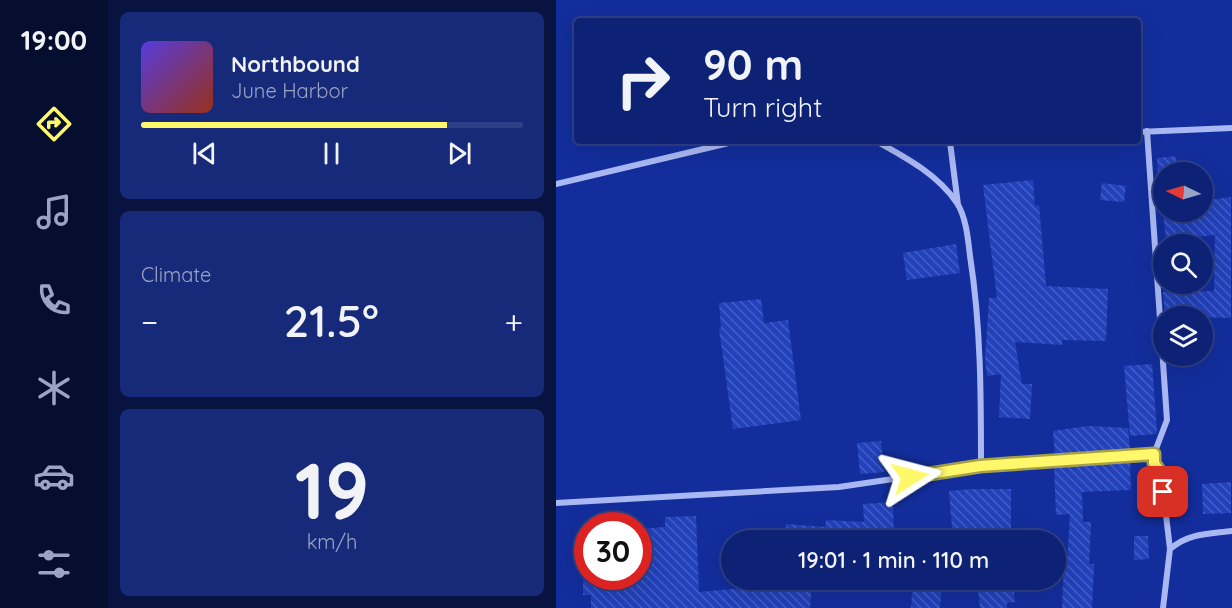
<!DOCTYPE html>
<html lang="en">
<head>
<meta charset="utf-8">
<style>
	body { margin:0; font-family:Quicksand,sans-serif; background:#172a7a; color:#f1f3f6; height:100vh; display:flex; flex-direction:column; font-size:22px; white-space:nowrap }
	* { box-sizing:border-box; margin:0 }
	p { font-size:20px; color:#9ba4c5 }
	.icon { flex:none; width:33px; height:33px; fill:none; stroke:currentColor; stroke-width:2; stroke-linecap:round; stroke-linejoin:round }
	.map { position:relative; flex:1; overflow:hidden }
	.panel { display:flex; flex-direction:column; gap:12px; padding:12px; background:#081340; width:448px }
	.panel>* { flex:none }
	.top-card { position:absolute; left:18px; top:18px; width:567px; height:126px; border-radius:6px; box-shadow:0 6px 24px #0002,0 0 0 2px #2e3f87; background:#0e2275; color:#f1f3f6; overflow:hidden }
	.needle { width:39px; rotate:275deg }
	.tools { position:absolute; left:597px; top:162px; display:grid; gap:12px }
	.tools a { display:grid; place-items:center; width:60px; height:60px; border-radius:50%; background:#0e2275; box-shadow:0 6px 24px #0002,0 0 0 2px #2e3f87; font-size:30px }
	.speed { position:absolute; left:18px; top:512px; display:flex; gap:12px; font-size:30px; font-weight:700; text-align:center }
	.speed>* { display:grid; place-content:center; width:78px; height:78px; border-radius:50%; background:#0e2275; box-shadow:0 6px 24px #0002,0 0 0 2px #2e3f87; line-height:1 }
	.speed .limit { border:9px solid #d22; background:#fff; color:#111 }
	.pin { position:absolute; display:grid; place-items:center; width:51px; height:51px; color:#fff; margin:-26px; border-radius:12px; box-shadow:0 3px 9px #0006 }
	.me { position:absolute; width:66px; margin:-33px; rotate:81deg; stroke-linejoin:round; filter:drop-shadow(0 0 4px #0008) }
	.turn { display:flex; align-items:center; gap:21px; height:126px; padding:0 30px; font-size:27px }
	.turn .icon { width:78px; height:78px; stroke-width:2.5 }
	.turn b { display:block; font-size:42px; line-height:51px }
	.big { font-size:45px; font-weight:600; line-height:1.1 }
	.panel .card { flex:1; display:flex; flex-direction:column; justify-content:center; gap:9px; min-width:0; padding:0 21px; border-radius:9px; background:#172a7a }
	.panel .dial { align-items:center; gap:0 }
	.dial b { font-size:78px; line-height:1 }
	.song { display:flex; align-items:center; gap:18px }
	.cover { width:72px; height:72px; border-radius:9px; background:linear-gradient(135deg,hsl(250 70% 55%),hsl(10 70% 35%)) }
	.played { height:6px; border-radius:3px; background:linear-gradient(90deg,#fff86b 80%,#2e3f87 80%) }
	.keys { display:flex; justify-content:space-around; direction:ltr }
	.heat { display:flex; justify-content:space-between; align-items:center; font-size:33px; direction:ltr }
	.trip { position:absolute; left:165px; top:530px; width:345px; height:60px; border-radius:30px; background:#0e2275; box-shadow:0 6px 24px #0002,0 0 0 2px #2e3f87; font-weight:600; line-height:60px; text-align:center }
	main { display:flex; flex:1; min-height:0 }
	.tabs { display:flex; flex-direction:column; width:108px; justify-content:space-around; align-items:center; background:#060e2f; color:#9ba4c5 }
	.tabs .icon { width:42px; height:42px }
	.tabs .on { color:#fff86b }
	.tabs b { font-size:27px; color:#f1f3f6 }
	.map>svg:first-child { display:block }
</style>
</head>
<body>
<main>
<nav class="tabs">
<b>19:00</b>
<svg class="icon on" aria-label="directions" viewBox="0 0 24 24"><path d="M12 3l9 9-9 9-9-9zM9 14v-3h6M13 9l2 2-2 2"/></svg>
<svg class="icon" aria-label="music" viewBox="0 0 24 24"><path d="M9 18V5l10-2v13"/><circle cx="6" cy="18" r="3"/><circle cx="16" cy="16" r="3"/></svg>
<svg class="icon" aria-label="phone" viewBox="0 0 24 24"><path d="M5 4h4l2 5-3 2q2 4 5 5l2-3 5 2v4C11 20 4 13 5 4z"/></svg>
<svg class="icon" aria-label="climate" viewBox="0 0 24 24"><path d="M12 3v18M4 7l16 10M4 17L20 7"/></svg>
<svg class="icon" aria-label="car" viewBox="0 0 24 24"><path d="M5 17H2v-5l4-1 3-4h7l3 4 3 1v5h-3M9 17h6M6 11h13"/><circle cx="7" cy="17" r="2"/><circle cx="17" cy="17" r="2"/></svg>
<svg class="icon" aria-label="filters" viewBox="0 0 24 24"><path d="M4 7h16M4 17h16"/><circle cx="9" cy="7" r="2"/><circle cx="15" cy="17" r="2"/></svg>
</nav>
<section class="panel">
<div class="card">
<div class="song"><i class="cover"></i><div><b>Northbound</b><p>June Harbor</p></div></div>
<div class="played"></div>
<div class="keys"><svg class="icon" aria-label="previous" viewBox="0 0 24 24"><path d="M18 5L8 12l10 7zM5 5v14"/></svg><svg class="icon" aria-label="pause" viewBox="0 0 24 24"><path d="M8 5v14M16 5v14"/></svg><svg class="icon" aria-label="next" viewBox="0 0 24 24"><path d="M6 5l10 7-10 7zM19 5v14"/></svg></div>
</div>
<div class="card"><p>Climate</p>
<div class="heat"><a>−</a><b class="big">21.5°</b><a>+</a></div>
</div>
<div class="card dial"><b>19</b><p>km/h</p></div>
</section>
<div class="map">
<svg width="676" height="608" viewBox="0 0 676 608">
	<defs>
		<pattern id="building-back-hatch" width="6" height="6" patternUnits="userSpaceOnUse" patternTransform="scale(1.5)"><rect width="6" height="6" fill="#2241bb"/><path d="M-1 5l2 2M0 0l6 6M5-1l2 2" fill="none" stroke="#435ec5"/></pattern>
	</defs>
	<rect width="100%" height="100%" fill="#132e9c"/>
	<path fill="url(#building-back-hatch)" d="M620 156 622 172H602L601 158Z
		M477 180 479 206 483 205 490 286 552 289 550 341 506 340V345L459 342 466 384H476L474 419 443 417 445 374 431 376 429 360 433 298H441L427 185Z
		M546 183 570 186 568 202 544 200Z
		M675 197V318L609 316 607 292 658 291 659 235 610 240 607 212H646V201Z
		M400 244 404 273 351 280 347 253Z
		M205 299 208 323 232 320 245 420 177 429 163 329 165 328 163 303Z
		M596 364 601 431 600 434 574 436 568 366Z
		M531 426 572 428 574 450 499 456 497 431Z
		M325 441 328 472 304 474 301 443Z
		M574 461 575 490 526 492 527 522H535L533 564H538L536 608H506L508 563H511L514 514 500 515 498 466Z
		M675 482V513L647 514 646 484Z
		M416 489H455V540H397L393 491Z
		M337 502 338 540H229L230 524 269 527 270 520 308 522 307 504Z
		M140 516 143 592 189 588 192 586V579H256L254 608H35V595H27V576H82V529L109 527V517Z
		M578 536H592L593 559 578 560Z
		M357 579H386L384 608H355Z
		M421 579H457L459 602 451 603V608H424Z"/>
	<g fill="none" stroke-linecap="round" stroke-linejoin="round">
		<path stroke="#a9b8f3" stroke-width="6" d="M591 131 611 420 598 454
			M582 132 676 128
			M257 141H411
			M322 142C351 158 382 175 401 203 410 217 412 239 414 256 425 326 425 396 425 466
			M394 142 402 205
			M0 184 181 141
			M0 503 283 487 425 466 598 454 599 463 605 473 614 549
			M607 608 614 549C633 533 652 534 676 531"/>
	</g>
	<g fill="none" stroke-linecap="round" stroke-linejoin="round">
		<g stroke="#a6a146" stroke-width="15">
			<path id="route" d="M354 477 424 466 598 454V463L605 473 607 492"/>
		</g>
		<use href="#route" stroke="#fff86b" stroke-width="10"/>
	</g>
</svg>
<div class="tools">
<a><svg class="needle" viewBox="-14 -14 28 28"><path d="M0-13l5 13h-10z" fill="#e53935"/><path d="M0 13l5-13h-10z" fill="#9ba4c5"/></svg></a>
<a><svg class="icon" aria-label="search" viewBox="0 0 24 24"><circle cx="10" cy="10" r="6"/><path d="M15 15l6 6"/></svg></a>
<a><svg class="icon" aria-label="layers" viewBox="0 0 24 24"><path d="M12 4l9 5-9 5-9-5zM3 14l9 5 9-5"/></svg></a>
</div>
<div class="speed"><div class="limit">30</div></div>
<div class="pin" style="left:607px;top:492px;background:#d93025"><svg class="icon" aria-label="arrive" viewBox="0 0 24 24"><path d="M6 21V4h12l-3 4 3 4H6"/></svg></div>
<svg class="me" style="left:354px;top:477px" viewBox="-20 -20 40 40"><path d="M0-17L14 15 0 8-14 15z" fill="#fff86b" stroke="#fff" stroke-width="4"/></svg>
<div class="trip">19:01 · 1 min · 110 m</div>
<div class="top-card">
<div class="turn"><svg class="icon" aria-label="right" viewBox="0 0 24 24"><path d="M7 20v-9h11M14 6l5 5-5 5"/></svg><div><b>90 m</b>Turn right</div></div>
</div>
</div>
</main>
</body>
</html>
